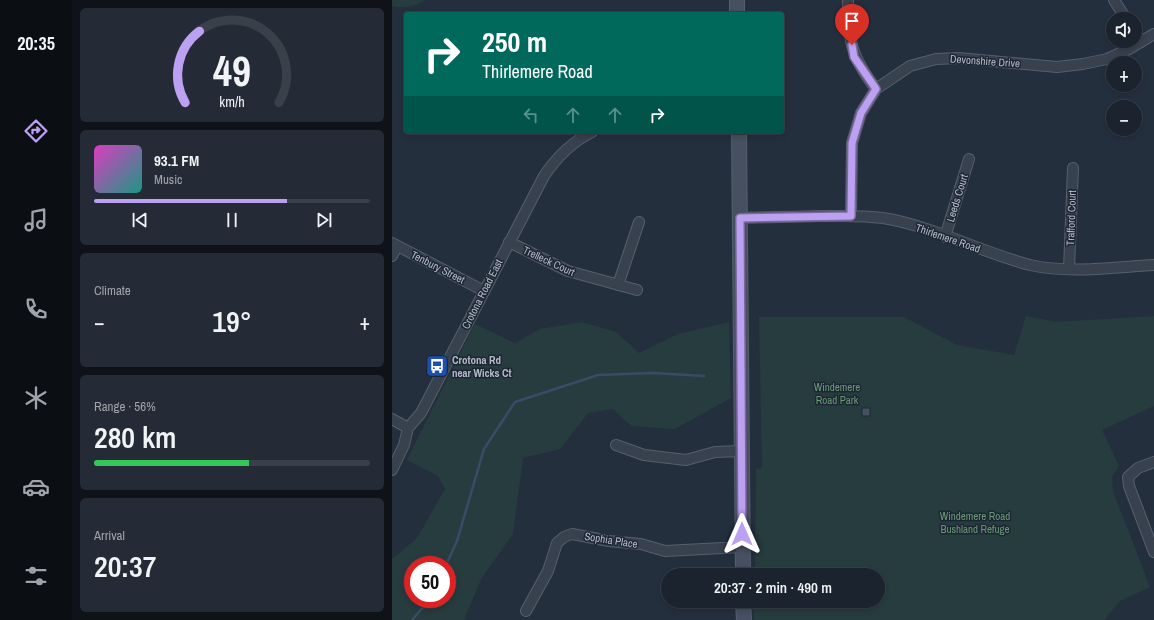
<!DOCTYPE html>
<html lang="en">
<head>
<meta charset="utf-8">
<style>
	body { margin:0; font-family:"Archivo Narrow",sans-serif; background:#242b36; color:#f1f3f6; height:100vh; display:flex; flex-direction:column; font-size:15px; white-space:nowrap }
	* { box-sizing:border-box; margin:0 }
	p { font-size:13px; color:#a0a4aa }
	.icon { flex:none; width:22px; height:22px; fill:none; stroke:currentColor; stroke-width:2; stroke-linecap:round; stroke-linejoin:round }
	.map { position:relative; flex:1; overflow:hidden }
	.panel { display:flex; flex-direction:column; gap:8px; padding:8px; background:#0f1319; width:320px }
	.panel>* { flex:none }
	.hud { position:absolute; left:12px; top:12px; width:380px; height:122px; border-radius:4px; box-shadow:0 2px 6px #0003,0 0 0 1px #39404a; background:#00695c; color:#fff; overflow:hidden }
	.controls { position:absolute; left:714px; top:12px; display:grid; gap:8px }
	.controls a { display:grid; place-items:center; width:36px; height:36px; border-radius:50%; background:#1b232e; box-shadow:0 2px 6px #0003,0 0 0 1px #39404a; font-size:20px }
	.speed { position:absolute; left:12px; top:556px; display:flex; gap:8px; font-size:20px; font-weight:700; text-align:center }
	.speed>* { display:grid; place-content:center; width:52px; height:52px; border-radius:50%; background:#1b232e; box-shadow:0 2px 6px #0003,0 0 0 1px #39404a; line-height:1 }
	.speed .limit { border:6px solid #d22; background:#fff; color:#111 }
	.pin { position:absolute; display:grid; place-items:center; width:34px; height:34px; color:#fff; margin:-41px -17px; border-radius:50% 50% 50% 0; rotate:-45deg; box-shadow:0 0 4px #0007 }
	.pin .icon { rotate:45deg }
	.me { position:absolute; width:44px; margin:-22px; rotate:0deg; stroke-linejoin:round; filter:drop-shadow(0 0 3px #0008) }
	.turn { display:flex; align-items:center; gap:14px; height:84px; padding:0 12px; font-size:18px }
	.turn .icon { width:52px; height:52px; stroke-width:2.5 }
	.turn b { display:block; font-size:28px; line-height:34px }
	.lanes { display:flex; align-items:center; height:38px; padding:0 12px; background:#0003; justify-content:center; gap:20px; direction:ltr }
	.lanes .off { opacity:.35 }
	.big { font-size:30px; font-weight:600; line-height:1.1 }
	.panel .widget { flex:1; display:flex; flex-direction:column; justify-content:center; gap:6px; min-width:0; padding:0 14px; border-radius:6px; background:#242b36 }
	.panel .dial { align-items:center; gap:0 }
	.dial svg { height:104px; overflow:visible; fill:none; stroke:#39404a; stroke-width:7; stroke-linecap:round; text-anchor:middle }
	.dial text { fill:#f1f3f6; stroke:none }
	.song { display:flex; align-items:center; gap:12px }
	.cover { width:48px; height:48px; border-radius:6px; background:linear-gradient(135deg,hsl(310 70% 55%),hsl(170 70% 35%)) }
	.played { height:4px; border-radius:2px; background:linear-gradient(90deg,#bca0f2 70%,#39404a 70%) }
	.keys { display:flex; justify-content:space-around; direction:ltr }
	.heat { display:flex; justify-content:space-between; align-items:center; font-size:22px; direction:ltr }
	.charge { height:6px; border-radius:3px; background:linear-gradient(90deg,#34c759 56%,#39404a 0) }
	.trip { position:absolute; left:269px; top:568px; width:224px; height:40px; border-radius:20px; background:#1b232e; box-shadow:0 2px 6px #0003,0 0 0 1px #39404a; font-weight:600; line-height:40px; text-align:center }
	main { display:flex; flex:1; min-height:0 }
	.tabs { display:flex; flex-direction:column; width:72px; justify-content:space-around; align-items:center; background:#0b0e12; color:#a0a4aa }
	.tabs .icon { width:28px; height:28px }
	.tabs .current { color:#bca0f2 }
	.tabs b { font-size:18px; color:#f1f3f6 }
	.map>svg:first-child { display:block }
</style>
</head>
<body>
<main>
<nav class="tabs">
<b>20:35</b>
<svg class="icon current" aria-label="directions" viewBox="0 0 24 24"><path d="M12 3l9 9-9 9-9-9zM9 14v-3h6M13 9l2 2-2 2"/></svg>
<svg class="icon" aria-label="music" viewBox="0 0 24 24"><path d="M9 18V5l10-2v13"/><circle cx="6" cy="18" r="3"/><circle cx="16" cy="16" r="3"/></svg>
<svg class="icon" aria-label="phone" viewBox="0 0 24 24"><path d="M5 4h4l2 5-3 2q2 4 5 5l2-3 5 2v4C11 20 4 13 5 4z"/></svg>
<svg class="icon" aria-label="climate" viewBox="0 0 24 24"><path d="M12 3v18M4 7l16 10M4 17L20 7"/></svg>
<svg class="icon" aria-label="car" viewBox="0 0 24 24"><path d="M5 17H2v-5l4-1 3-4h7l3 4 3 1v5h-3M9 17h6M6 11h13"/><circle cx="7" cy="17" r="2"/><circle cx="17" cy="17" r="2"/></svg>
<svg class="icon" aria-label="filters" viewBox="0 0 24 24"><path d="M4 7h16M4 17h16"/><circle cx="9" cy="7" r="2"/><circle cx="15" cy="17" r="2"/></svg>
</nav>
<section class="panel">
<div class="widget dial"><svg viewBox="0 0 100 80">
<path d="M14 69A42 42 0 1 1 86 69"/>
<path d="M14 69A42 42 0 0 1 25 14" stroke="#bca0f2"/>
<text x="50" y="56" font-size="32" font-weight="700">49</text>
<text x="50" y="72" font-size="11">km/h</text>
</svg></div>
<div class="widget">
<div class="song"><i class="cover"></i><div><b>93.1 FM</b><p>Music</p></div></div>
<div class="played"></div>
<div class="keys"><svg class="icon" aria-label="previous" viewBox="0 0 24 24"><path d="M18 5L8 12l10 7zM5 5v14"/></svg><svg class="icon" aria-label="pause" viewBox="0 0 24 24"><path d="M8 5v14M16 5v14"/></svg><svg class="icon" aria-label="next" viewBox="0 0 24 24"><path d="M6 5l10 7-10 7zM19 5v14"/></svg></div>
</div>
<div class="widget"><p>Climate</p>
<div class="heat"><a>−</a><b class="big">19°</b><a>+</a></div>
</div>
<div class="widget"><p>Range · 56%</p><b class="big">280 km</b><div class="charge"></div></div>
<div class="widget"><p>Arrival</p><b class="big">20:37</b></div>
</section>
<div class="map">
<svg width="762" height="620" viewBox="0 0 762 620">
	<rect width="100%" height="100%" fill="#242f3e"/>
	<path fill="#263c3f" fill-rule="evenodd" d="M0 0H33C26 6 8 9 0 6Z
		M634 316 664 322 762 316V406L710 430 727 466 720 476 721 491 758 587 728 601 712 620H362V601H486V575H363L364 469 370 468 367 317H512L565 345 622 355Z
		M190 322 224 332 247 353 286 334 337 322 339 398 283 429 239 426 221 409 196 413 168 449 131 458 121 534 89 579 72 620H0V559L25 538 53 489 46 476 15 460 83 324 123 343 148 329ZM21 565H55V599H21Z"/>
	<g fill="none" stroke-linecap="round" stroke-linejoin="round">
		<path stroke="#394c67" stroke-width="2.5" d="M54 565 65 541 92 449 123 402 206 375 261 373 312 376
			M20 620 38 599"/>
	</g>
	<path fill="#455162" stroke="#1f2835" d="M470 408H478V416H470Z"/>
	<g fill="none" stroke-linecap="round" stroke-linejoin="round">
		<g stroke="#565f6c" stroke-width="12">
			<path id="street" d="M456 0C457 42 458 55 484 89
				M722 0 734 19
				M743 32 749 42
				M459 216 460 143 469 113 484 89 518 66 544 59 566 58 665 67 691 64 715 59 737 49 762 34
				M348 218C374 217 401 217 427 216 448 216 470 215 491 218 541 226 588 252 638 265 678 274 722 267 762 265
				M553 237 577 159
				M117 242 176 271 245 290
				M0 243 92 291
				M0 256 5 246
				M677 269 681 168
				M226 285 247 222
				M0 419 16 428
				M224 445 252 455 294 460 323 452 350 451
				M762 462 746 468 736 477 737 486 762 552
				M0 470 12 445 16 428 29 413 152 176C164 158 180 142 200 132
				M134 611 156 571 165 543 172 537 180 534 217 541 249 544 273 551 350 547"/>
		</g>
		<g stroke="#565f6c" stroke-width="16">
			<path id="secondary" d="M345 0V14
				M347 132 351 575
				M351 601 352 620"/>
		</g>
		<use href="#street" stroke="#38414e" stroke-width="10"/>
		<use href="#secondary" stroke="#465061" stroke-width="14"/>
	</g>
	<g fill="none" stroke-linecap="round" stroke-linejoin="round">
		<g stroke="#7a689d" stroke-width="10">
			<path id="route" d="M350 534 348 218 459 216 460 143 469 113 484 89 462 57 460 45"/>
		</g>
		<use href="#route" stroke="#bca0f2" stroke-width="7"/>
	</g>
	<defs>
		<g id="bus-square" transform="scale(1.15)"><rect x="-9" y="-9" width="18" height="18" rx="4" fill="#1a4fb4" stroke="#1d2633"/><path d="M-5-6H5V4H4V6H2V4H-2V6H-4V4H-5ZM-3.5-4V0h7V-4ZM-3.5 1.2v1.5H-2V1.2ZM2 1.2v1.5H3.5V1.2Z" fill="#fff"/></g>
	</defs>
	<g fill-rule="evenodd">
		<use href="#bus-square" x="45" y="366"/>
	</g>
	<g text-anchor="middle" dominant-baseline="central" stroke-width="3" stroke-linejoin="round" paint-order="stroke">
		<g font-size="11" fill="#b4bcc9" stroke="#1d2633">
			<text transform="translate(593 61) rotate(4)">Devonshire Drive</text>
			<text transform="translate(565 198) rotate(-73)">Leeds Court</text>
			<text transform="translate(679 218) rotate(-88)">Trafford Court</text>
			<text transform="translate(556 238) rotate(19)">Thirlemere Road</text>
			<text transform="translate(157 261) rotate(25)">Trelleck Court</text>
			<text transform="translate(46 267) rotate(27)">Tenbury Street</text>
			<text transform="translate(90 294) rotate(-63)">Crotona Road East</text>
			<text transform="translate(219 540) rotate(9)">Sophia Place</text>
		</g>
		<g font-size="11" font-weight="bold" fill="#b4bcc9" stroke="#1d2633" text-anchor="start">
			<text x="60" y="360">Crotona Rd<tspan x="60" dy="13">near Wicks Ct</tspan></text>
		</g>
		<g font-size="11" fill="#6b9a76" stroke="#1d2633">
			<text x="445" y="387">Windemere<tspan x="445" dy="13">Road Park</tspan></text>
			<text x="583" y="516">Windemere Road<tspan x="583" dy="13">Bushland Refuge</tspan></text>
		</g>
	</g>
</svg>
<div class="controls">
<a><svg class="icon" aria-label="sound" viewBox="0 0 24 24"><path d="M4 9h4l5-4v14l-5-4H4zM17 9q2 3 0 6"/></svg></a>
<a>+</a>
<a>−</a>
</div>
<div class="speed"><div class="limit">50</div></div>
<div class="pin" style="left:460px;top:45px;background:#d93025"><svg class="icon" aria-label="arrive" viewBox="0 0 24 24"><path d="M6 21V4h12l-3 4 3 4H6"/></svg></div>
<svg class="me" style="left:350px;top:534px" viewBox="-20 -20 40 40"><path d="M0-17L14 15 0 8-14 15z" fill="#bca0f2" stroke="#fff" stroke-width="4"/></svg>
<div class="trip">20:37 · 2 min · 490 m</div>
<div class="hud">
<div class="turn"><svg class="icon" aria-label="right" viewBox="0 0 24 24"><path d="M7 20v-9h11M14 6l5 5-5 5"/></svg><div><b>250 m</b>Thirlemere Road</div></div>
<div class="lanes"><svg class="icon off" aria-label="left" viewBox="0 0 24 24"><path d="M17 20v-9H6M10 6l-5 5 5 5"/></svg><svg class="icon off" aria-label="ahead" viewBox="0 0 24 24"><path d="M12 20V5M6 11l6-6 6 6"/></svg><svg class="icon off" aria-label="ahead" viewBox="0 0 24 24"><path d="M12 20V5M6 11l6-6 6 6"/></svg><svg class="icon" aria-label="right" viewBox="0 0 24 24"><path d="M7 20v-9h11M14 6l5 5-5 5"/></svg></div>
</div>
</div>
</main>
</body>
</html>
